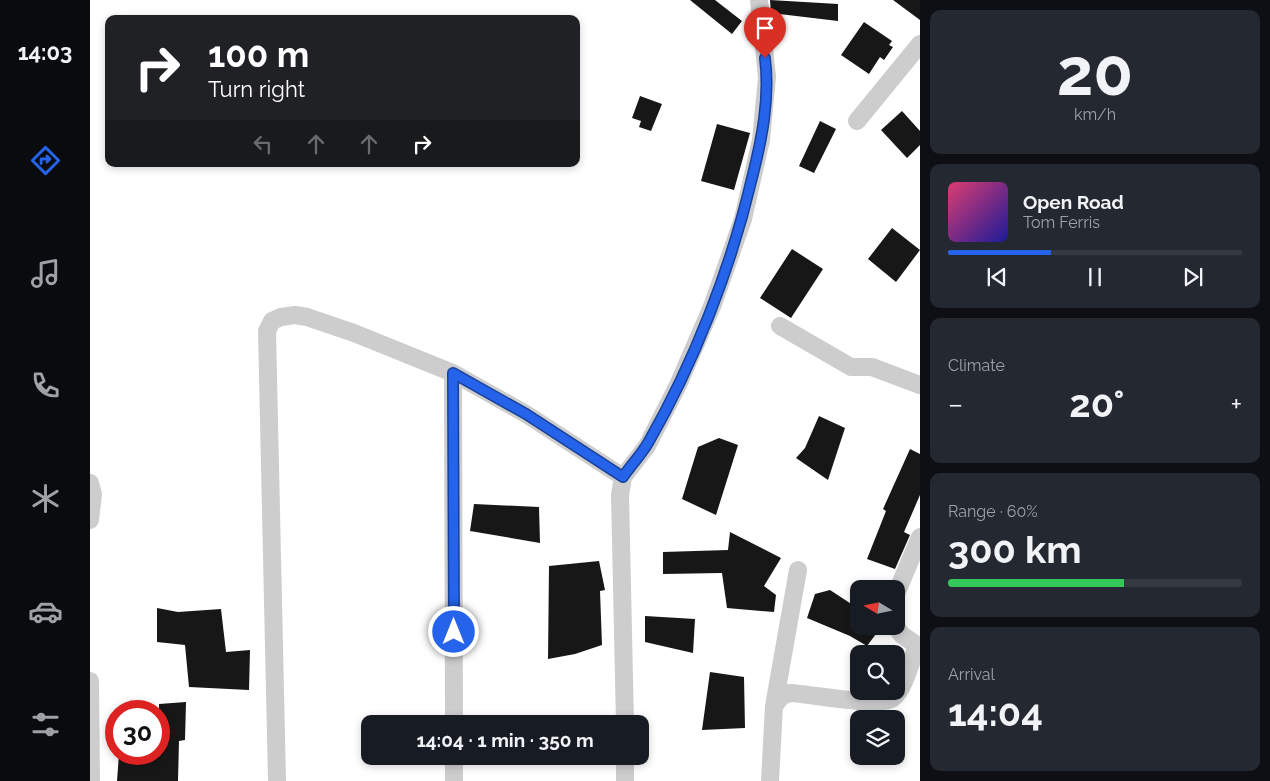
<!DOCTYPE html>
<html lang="en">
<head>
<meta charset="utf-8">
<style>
	body { margin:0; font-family:Raleway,sans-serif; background:#242831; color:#f1f3f6; height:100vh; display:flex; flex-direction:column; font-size:19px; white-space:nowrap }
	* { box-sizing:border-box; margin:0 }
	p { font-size:16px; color:#9ea1a6 }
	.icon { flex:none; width:28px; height:28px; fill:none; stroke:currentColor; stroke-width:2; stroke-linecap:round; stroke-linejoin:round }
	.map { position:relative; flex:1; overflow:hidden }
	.sheet { display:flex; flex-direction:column; gap:10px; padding:10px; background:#0d0f14; width:350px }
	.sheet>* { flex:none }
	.hud { position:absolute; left:15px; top:15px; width:475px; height:152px; border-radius:10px; box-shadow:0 2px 8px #0003; background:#202124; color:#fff; overflow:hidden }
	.needle { width:32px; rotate:280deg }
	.fabs { position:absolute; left:760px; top:580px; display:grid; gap:10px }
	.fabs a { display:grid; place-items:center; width:55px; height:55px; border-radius:10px; background:#171b24; box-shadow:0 2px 8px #0003; font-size:25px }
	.speed { position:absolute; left:15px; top:700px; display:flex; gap:10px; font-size:25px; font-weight:700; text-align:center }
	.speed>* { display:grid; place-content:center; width:65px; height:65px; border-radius:50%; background:#171b24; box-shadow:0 2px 8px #0003; line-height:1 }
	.speed .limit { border:8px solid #d22; background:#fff; color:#111 }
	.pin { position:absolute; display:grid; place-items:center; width:42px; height:42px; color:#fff; margin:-51px -21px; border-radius:50% 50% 50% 0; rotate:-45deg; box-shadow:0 0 5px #0007 }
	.pin .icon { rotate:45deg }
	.me { position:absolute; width:55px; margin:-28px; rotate:0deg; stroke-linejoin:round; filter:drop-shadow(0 0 4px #0008) }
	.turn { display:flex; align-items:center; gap:18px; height:105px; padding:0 20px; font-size:22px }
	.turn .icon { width:65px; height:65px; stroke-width:2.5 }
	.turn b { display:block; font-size:35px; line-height:42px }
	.lanes { display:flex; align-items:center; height:48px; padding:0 20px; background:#0003; justify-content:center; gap:25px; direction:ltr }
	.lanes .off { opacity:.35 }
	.big { font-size:38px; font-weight:700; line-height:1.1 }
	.sheet .tile { flex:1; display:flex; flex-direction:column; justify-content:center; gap:8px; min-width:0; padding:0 18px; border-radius:10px; background:#242831 }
	.sheet .dial { align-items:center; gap:0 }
	.dial b { font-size:65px; line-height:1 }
	.song { display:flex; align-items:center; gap:15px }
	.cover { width:60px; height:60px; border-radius:8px; background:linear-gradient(135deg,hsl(340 70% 55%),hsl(240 70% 35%)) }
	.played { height:5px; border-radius:2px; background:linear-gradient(90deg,#2563eb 35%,#363941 35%) }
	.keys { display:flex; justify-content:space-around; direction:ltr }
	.heat { display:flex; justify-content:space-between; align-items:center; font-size:28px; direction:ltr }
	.charge { height:8px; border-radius:4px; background:linear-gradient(90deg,#34c759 60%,#363941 0) }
	.trip { position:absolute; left:271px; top:715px; width:288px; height:50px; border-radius:10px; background:#171b24; box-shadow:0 2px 8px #0003; font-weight:700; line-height:50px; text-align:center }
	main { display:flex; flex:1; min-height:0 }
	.tab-bar { display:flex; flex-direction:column; width:90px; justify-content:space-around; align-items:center; background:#090b0e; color:#9ea1a6 }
	.tab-bar .icon { width:35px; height:35px }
	.tab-bar .active { color:#2563eb }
	.tab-bar b { font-size:22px; color:#f1f3f6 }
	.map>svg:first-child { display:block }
</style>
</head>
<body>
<main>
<nav class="tab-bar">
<b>14:03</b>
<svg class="icon active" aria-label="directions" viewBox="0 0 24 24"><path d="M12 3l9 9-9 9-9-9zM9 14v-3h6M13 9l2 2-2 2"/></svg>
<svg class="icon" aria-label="music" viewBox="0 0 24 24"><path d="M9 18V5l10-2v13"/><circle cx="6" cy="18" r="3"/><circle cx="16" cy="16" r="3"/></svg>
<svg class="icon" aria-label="phone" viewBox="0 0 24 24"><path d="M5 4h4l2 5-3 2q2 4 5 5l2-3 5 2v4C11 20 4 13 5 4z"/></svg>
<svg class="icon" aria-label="climate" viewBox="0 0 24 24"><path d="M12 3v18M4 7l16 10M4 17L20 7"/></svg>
<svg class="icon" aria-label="car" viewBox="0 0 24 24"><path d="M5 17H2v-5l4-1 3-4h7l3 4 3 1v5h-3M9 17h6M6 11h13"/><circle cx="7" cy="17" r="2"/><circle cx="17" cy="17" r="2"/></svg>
<svg class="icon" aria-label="filters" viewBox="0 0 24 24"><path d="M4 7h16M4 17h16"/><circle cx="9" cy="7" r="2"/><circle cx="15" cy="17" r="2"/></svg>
</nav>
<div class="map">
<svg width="830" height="781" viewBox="0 0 830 781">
	<rect width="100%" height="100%" fill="#fff"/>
	<path fill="#171717" d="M600 0H625L652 21 642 34Z
		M680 0 748 4V21L681 13Z
		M803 0H830V20Z
		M774 22 802 41 799 45 803 47 794 60 790 57 779 74 751 55Z
		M550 96 572 104 561 131 549 127 551 121 542 118Z
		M812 111 830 131V145L817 158 791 130Z
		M730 121 746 129 724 173 709 166Z
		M627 124 660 133 644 190 611 181Z
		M802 228 830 250 806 282 778 259Z
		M702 249 733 269 701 318 670 298Z
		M729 416 755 428 738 480 706 458 715 448Z
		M629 438 648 445 626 515 592 499 608 447Z
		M820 449 830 454V495L814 532 820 535 805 569 777 559 796 511 793 509Z
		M384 504 449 507 450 543 380 531Z
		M640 532 691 558 674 586 686 595 684 612 637 608 632 573 573 574V552L638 550Z
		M509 561 515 590 510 591 512 645 485 654 458 659 459 566Z
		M740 590 769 609V626H792L777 646 760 636 717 618 725 594Z
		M67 608 88 612 131 609 136 652 160 650 159 690 99 687 95 645 67 642Z
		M555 616 605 619 603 653 555 642Z
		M620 672 654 677 655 728 612 730Z
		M96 702 95 740 89 741 88 781H27L29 754H69V704Z"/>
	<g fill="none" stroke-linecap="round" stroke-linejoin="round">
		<path stroke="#cdcdcd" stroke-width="18" d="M767 121 830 44
			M690 326 761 367H782L830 385
			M363 373 364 724
			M0 483 3 494 0 520
			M806 594 830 537
			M0 681 1 781
			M684 706 708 570
			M535 724 530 495 533 477 557 446 588 385 623 304 653 219 671 140 677 77 669 0
			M364 756V781
			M535 756V781
			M187 781 177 331 182 321 191 317 205 315 217 317 264 333 363 373 436 414 533 477
			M680 781 684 706 692 696 700 693C720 694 792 708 803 698 814 690 822 659 827 645L812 635 805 626"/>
	</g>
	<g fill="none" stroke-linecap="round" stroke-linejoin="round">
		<g stroke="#184099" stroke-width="12">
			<path id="route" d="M364 632 363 373 436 414 533 477C541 465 551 455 558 443 604 363 641 268 662 178 672 139 680 98 675 58"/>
		</g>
		<use href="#route" stroke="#2563eb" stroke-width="9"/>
	</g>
</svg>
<div class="fabs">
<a><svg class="needle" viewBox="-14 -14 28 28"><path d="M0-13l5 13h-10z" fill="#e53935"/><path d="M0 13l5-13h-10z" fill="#9ea1a6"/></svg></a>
<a><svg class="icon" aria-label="search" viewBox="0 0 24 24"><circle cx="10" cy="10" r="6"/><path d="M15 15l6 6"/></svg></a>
<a><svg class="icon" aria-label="layers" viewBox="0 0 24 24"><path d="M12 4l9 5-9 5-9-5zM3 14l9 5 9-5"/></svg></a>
</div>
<div class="speed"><div class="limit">30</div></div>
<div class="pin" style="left:675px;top:58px;background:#d93025"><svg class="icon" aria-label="arrive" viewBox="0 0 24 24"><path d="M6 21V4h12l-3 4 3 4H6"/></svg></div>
<svg class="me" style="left:364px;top:632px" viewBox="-20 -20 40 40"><circle r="17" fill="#2563eb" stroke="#fff" stroke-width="3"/><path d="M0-11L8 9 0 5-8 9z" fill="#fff"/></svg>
<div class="trip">14:04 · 1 min · 350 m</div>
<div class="hud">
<div class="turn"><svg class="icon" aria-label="right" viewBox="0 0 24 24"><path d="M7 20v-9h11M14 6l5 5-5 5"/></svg><div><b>100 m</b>Turn right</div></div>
<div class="lanes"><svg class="icon off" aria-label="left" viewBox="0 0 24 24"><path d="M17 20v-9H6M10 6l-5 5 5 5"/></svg><svg class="icon off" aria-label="ahead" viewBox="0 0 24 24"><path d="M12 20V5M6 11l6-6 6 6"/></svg><svg class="icon off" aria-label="ahead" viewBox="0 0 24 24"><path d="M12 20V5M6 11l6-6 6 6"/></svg><svg class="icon" aria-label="right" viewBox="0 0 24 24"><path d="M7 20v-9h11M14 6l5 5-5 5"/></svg></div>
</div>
</div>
<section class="sheet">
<div class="tile dial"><b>20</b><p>km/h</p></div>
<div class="tile">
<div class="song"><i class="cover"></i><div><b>Open Road</b><p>Tom Ferris</p></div></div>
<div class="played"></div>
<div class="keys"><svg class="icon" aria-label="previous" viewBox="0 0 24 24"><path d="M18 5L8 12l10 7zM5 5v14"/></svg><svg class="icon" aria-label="pause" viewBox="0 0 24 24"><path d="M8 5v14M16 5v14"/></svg><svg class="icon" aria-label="next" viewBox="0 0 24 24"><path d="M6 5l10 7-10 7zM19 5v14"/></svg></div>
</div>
<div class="tile"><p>Climate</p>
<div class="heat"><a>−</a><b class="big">20°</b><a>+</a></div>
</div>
<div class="tile"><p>Range · 60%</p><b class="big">300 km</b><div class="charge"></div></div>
<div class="tile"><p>Arrival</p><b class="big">14:04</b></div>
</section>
</main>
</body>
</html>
